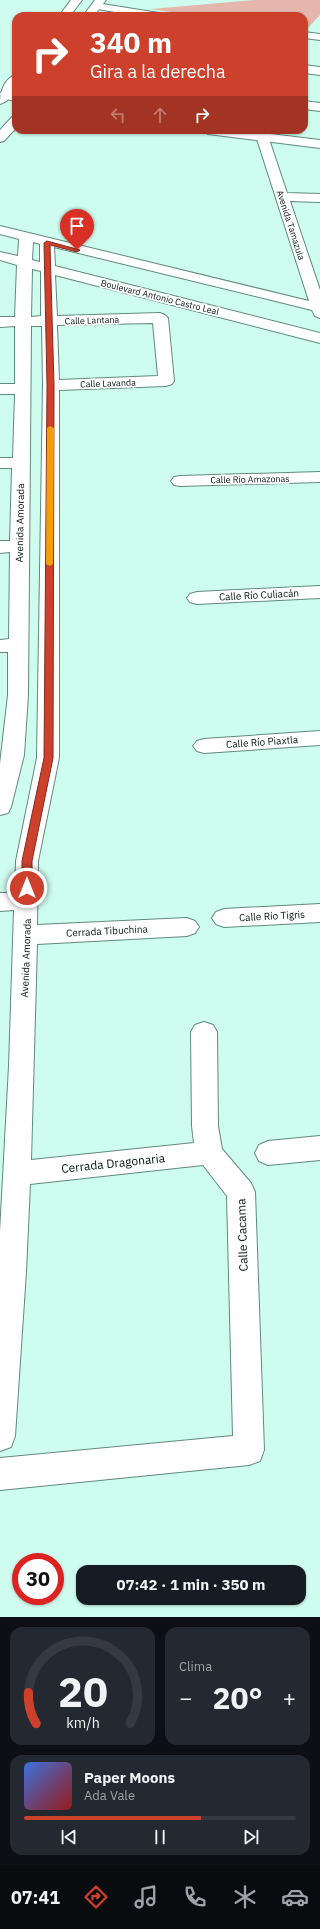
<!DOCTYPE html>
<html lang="es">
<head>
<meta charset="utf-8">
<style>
	body { margin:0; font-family:"IBM Plex Sans",sans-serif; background:#242831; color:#f1f3f6; height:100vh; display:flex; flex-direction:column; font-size:15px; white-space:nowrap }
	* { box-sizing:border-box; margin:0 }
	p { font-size:13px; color:#9ea1a6 }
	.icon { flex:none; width:22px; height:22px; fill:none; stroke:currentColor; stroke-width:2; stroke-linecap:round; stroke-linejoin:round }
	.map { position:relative; height:1617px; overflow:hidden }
	.drawer { display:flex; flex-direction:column; gap:10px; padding:10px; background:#0d0f14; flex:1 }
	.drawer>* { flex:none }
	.top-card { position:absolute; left:12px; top:12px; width:296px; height:122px; border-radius:12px; box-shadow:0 1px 3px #0004; background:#cc402c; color:#fff; overflow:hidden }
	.speed { position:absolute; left:12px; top:1553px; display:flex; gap:8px; font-size:20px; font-weight:700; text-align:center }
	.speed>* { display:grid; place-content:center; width:52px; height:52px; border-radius:50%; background:#171b24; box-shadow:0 1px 3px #0004; line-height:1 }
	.speed .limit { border:6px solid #d22; background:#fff; color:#111 }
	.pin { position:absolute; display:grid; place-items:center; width:34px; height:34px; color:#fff; margin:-41px -17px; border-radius:50% 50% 50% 0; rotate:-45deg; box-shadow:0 0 4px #0007 }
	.pin .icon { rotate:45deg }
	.me { position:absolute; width:44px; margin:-22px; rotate:0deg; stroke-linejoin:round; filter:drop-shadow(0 0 3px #0008) }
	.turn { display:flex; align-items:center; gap:14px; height:84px; padding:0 12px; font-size:18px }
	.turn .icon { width:52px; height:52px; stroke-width:2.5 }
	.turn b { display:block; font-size:28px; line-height:34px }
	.lanes { display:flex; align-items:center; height:38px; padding:0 12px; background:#0003; justify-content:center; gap:20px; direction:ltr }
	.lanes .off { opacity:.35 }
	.big { font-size:30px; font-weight:700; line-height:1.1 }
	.drawer .card { flex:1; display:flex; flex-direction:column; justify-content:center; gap:6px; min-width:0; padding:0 14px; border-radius:12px; background:#242831 }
	.drawer .dial { align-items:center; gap:0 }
	.dial svg { height:104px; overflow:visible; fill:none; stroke:#363941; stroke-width:7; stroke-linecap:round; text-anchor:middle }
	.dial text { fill:#f1f3f6; stroke:none }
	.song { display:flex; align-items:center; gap:12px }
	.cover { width:48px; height:48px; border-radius:6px; background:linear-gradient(135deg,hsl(220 70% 55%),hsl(0 70% 35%)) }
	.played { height:4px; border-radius:2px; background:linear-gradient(90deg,#cc402c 65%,#363941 65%) }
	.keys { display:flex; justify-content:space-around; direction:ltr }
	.heat { display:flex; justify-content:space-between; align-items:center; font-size:22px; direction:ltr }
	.drawer .tiles { flex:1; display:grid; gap:10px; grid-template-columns:1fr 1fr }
	.card:last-child { grid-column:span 2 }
	.trip { position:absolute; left:76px; top:1565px; width:230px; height:40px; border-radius:12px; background:#171b24; box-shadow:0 1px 3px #0004; font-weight:700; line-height:40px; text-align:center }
	.tab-bar { display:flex; height:64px; justify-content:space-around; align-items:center; background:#090b0e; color:#9ea1a6 }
	.tab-bar .icon { width:28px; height:28px }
	.tab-bar .current { color:#cc402c }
	.tab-bar b { font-size:18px; color:#f1f3f6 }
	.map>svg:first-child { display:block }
</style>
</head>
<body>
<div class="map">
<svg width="320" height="1617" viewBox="0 0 320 1617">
	<rect width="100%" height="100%" fill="#cefcee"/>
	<path fill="#e5b6ac" d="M254 0H320V15L309 27H304V16H199L151 9Z"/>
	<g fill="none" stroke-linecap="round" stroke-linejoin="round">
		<g stroke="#608a7e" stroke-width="2">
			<path id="minor" d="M96 3 159 13 164 16H138L92 8 91 6Z
				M304 32 320 34V40L304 38Z
				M304 65 320 67V75L304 73Z
				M304 101 320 103V111L304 109Z
				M262 132 268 136 287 193 320 194V202L290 201 320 290V318L315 316 312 310 54 247 55 266 320 333V343L55 275 57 316 160 313 165 315 168 318 174 381 172 384 166 386 59 390V758L38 861 37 925 187 918 195 921 199 927 195 933 187 936 37 944 31 1160 194 1143 192 1126 191 1032 195 1025 204 1022 213 1025 217 1032 218 1126 222 1149 251 1183 255 1192 264 1450 260 1461 249 1465 0 1490V1458L233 1436 227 1196 203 1165 30 1184 26 1272 15 1436 11 1447 0 1451V1232L9 1066 14 910 0 911V893H15L16 861 37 758 43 385 42 326H31L28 695 24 755 11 807 8 813 0 815V764L8 695V652H0V640L9 639 10 552 0 553V541H10L12 468H0V458H13L15 394H0V384H15V326L0 327V317H15L17 265 0 260V252L18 256 19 239 0 234V226L309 301 256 136ZM33 242 40 244V262L32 260ZM32 269 41 271V316L31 317ZM153 323 158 376 59 380 57 325Z
				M320 472V482L180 486 174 485 171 481 174 477 180 476Z
				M320 586V598L197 604 190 602 187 598 190 594 197 592Z
				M320 731V745L204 753 197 751 193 746 197 741 204 739Z
				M320 904V922L224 927 216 924 212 918 216 912 224 909Z
				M320 1136V1160L268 1165 259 1161 255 1153 259 1145 268 1141Z"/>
		</g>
		<g stroke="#608a7e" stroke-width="2">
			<path id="tertiary" d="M5 91 16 93V101L1 98 0 93Z
				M202 130H238L320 140V148L208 134Z"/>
		</g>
		<g stroke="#608a7e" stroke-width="2">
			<path id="secondary" d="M71 0H82L70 16H59Z
				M95 0H106L94 16H83Z
				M16 75C16 86 12 101 0 104 0 93 4 78 16 75Z
				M16 116V128L4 141 0 142V130L12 117Z"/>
		</g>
		<use href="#minor" fill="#fff" fill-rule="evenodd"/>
		<use href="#tertiary" fill="#fff" fill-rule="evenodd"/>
		<use href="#secondary" fill="#fff" fill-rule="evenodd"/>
	</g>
	<path fill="#cc402c" stroke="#852a1d" d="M47 241 80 250 77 252 50 245 54 385 53 758 32 861V888L27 891 22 888V861L44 758 47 385 44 243Z"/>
	<path fill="#f59e0b" d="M50 426 54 428 53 564 50 566 46 564 47 428Z"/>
	<g text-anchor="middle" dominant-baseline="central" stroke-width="3.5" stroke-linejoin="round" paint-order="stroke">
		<g font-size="9" fill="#051510" stroke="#fff">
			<text transform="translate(291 225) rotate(72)">Avenida Tamazula</text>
			<text transform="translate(160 297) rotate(14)">Boulevard Antonio Castro Leal</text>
			<text transform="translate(92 320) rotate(-2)">Calle Lantana</text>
			<text transform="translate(108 383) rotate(-2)">Calle Lavanda</text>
			<text transform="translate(250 479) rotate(-1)">Calle Río Amazonas</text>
		</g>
		<g font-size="10" fill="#051510" stroke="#fff">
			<text transform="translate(20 523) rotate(-89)">Avenida Amorada</text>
			<text transform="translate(259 595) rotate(-3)">Calle Río Culiacán</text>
			<text transform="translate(262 742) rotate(-4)">Calle Río Piaxtla</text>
			<text transform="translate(272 916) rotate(-3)">Calle Río Tigris</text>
			<text transform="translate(107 931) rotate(-3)">Cerrada Tibuchina</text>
			<text transform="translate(26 958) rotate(-88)">Avenida Amorada</text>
		</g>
		<g font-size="12" fill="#051510" stroke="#fff">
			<text transform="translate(113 1163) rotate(-6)">Cerrada Dragonaria</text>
			<text transform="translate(242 1235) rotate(-92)">Calle Cacama</text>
		</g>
	</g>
</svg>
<div class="speed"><div class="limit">30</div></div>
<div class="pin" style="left:77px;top:250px;background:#d93025"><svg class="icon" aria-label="arrive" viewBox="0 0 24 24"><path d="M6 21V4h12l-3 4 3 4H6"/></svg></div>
<svg class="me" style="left:27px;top:888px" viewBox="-20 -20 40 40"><circle r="17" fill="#cc402c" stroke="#fff" stroke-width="3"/><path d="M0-11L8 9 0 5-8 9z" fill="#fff"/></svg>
<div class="trip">07:42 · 1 min · 350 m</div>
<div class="top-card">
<div class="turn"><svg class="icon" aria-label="right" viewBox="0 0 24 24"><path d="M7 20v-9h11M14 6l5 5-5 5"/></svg><div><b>340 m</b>Gira a la derecha</div></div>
<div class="lanes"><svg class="icon off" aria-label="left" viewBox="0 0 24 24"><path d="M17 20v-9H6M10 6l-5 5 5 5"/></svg><svg class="icon off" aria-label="ahead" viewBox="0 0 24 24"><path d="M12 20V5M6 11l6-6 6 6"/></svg><svg class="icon" aria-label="right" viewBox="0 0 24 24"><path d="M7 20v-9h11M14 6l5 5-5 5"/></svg></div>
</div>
</div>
<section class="drawer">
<div class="tiles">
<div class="card dial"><svg viewBox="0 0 100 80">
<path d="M14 69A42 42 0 1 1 86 69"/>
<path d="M14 69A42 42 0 0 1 8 45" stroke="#cc402c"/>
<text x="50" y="56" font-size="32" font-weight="700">20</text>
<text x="50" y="72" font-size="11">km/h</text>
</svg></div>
<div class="card"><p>Clima</p>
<div class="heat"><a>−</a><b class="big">20°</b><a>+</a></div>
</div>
<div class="card">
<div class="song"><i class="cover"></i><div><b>Paper Moons</b><p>Ada Vale</p></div></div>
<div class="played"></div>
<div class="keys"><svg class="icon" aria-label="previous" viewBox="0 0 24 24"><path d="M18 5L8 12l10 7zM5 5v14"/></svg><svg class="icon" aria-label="pause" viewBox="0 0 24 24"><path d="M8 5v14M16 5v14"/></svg><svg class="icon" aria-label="next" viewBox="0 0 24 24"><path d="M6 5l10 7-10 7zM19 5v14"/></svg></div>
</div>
</div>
</section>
<nav class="tab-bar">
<b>07:41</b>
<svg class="icon current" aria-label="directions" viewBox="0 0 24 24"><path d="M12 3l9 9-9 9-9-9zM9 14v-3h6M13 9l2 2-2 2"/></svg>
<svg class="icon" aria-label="music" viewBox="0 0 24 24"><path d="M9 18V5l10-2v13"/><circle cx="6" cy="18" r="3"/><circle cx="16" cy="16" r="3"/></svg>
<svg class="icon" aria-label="phone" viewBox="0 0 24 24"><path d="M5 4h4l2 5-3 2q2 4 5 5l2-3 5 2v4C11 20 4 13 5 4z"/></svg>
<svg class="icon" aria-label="climate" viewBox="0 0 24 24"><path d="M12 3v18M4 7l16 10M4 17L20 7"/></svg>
<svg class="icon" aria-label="car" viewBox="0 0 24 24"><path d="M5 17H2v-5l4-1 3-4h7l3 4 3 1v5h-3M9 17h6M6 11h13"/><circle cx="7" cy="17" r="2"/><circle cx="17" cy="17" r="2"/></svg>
</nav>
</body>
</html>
